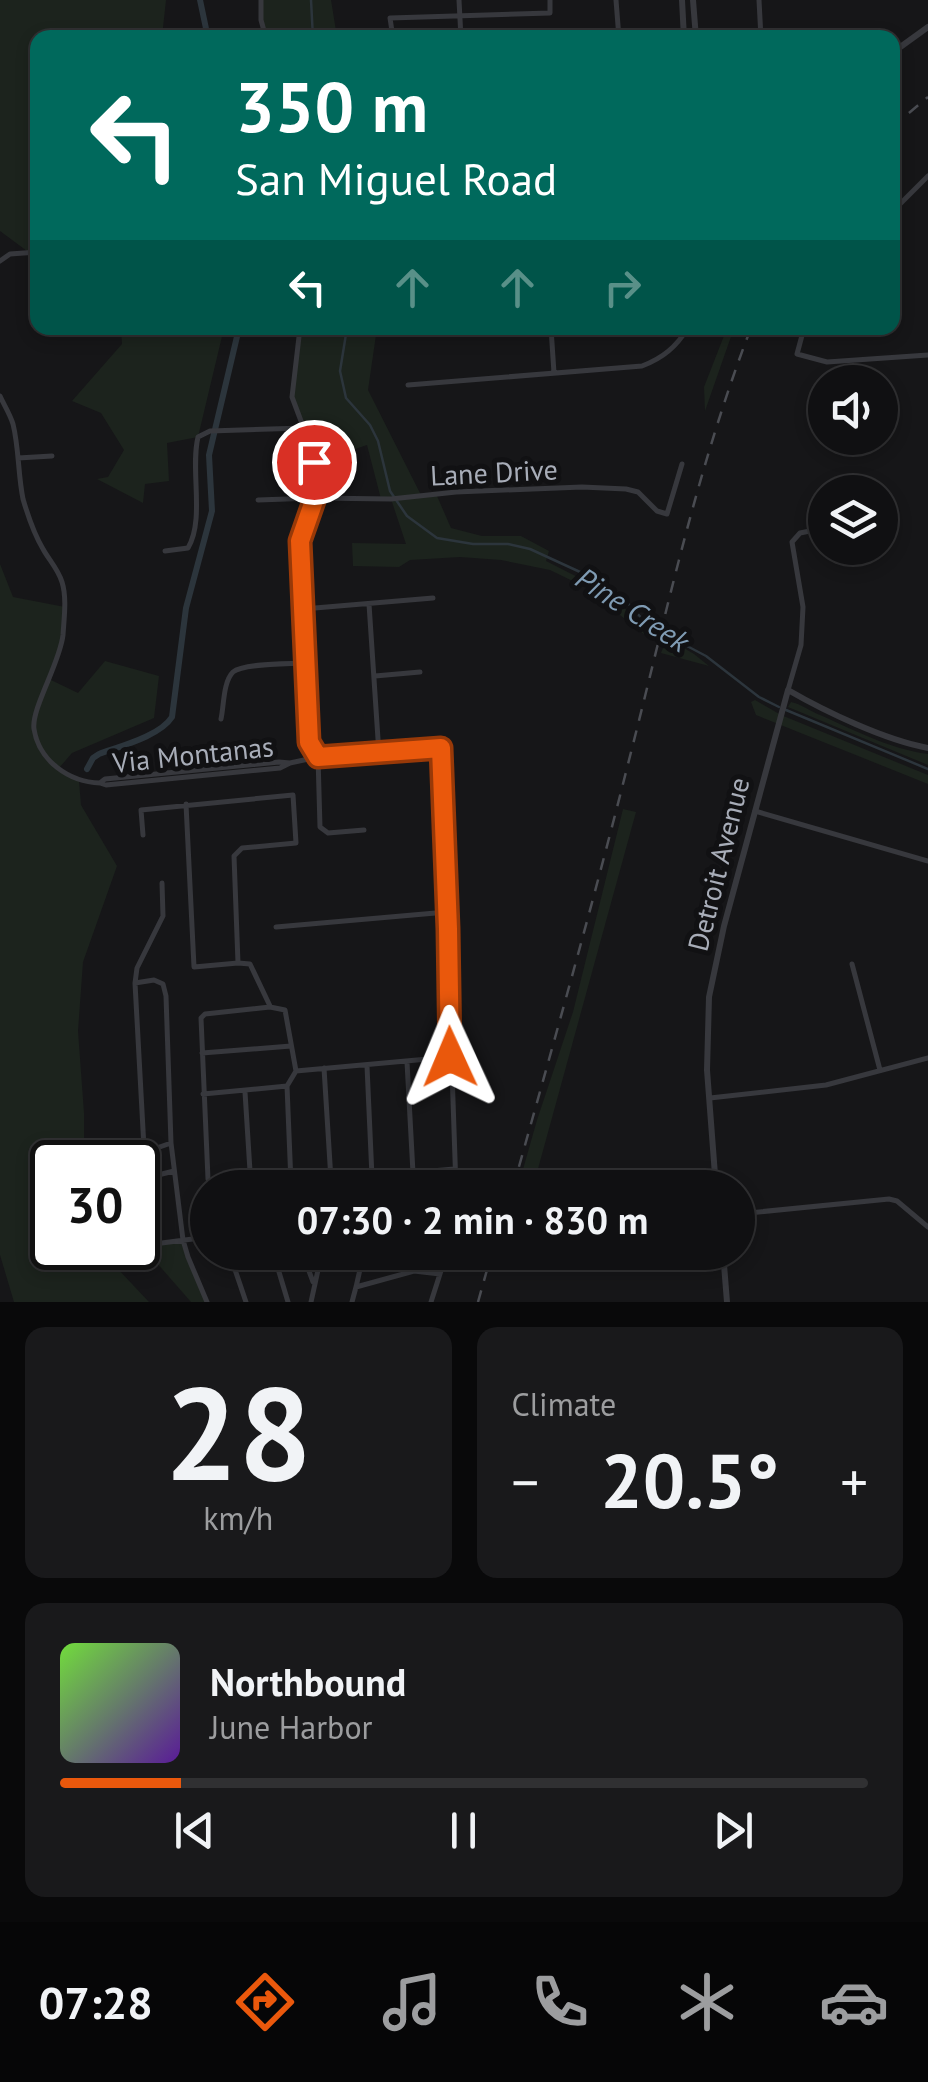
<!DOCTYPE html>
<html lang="en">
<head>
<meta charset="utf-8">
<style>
	body { margin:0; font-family:"PT Sans",sans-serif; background:#19191b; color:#f1f3f6; height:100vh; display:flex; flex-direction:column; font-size:38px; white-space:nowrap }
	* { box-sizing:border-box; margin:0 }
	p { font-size:32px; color:#9c9d9f }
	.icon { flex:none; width:55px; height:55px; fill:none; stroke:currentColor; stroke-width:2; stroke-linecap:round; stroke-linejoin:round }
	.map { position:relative; height:1302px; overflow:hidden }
	.panel { display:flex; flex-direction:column; gap:25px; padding:25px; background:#09090a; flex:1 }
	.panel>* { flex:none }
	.top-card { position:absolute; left:30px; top:30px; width:870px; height:305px; border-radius:20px; box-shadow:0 5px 15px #0003,0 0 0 2px #303032; background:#00695c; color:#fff; overflow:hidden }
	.controls { position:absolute; left:808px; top:365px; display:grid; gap:20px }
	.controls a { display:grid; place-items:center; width:90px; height:90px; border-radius:50%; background:#101012; box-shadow:0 5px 15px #0003,0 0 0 2px #303032; font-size:50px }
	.speed { position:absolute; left:30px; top:1140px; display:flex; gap:20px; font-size:50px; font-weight:700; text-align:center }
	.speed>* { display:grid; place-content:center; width:130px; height:130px; border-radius:50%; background:#101012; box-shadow:0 5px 15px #0003,0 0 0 2px #303032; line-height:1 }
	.speed .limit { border:5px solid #111; border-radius:15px; background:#fff; color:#111 }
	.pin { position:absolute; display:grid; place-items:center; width:85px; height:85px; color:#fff; margin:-42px; border:5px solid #fff; border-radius:50%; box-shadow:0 2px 10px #0007 }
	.me { position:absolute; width:110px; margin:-55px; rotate:359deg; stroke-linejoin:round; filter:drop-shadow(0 0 8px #0008) }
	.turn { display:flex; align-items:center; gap:35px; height:210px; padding:0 40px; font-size:45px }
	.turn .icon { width:130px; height:130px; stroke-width:2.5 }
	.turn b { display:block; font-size:70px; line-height:85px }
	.lanes { display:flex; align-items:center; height:95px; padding:0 40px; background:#0003; justify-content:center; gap:50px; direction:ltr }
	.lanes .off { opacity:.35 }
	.big { font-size:75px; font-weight:700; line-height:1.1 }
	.panel .widget { flex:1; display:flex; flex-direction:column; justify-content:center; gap:15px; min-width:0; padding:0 35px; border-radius:20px; background:#19191b }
	.panel .dial { align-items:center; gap:0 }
	.dial b { font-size:130px; line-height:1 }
	.song { display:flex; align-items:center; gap:30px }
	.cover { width:120px; height:120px; border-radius:15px; background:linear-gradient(135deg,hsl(100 70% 55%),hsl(270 70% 35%)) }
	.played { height:10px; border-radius:5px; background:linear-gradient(90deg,#ea580c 15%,#303032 15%) }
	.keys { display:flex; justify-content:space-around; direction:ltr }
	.heat { display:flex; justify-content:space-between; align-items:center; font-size:55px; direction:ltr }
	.panel .tiles { flex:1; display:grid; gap:25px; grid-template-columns:1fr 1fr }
	.widget:last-child { grid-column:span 2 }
	.trip { position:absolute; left:190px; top:1170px; width:565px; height:100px; border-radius:50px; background:#101012; box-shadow:0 5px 15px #0003,0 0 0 2px #303032; font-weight:700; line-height:100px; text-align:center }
	.dock { display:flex; height:160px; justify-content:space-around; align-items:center; background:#060607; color:#9c9d9f }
	.dock .icon { width:70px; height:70px }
	.dock .active { color:#ea580c }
	.dock b { font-size:45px; color:#f1f3f6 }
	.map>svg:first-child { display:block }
</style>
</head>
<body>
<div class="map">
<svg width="928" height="1302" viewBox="0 0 928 1302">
	<rect width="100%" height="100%" fill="#161618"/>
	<path fill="#1c231d" d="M0 0H166L162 37 38 38 37 252 27 251 0 231Z
		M261 0H331L337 37H266L261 20Z
		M121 328H224L198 437 167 443 169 481 145 484 143 503 97 479 108 477 124 450 101 413 72 401 122 344Z
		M300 328H377L368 390 422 497 437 496 451 528 482 536H521L549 551 546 561 607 592 634 617 645 635 585 587 550 570 501 560 460 557 410 560 399 567 353 566 352 543 406 544 391 499H381L367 445 314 463 292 397Z
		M727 328H734L705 411 704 387Z
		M0 564 13 597 65 607 63 639 51 680 78 693 105 661 159 676 154 718 72 753 59 768 79 781 81 805 117 866 83 962 78 1031 84 1113V1162H52V1248H105L116 1267 149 1302H14L0 1255Z
		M667 638 694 654 709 666 661 653Z
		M755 700 781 715 928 775V784L756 715 751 702Z
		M791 702C801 704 810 711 820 715 854 730 890 749 928 754V765L788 707Z
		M623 809 636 812 533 1187H518L537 1120 573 1012Z
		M138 1210 154 1243 183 1240 207 1302H191L142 1246 138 1238Z"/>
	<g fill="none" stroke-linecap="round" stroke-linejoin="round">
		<path stroke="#2c353c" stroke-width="2.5" d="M311 0 313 38
			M347 328 340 371 346 398 370 425 378 441 390 491 407 516 437 538 473 544H508L530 549 604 583 620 595 649 626 706 656 759 697 779 707
			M786 710 928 769"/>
		<path stroke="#2c353c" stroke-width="6" d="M200 0 208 38
			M87 769 93 758 99 754C121 746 160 736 172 717L186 608 212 511 209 455 239 328"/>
		<path stroke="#37383d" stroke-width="5" d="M261 0V20L266 38
			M459 0 461 38
			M616 0 619 38
			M759 0 761 38
			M393 38 390 18 550 13V0
			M892 208 899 205 928 176
			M0 261 10 254 38 252
			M300 328 292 397 310 445 317 476 315 498 300 541 309 742 318 757 320 827 328 833 364 830
			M551 328 554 373
			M804 328 797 354 827 362 928 355
			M63 332 65 328
			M408 385 642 366C663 358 676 347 688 328
			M0 396C4 405 10 414 13 424 19 448 18 475 23 499 28 516 34 534 43 549 49 560 58 569 62 582 67 598 64 618 63 635 60 663 31 709 34 729 39 761 69 782 100 783
			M18 458 52 456
			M258 500 315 498 391 499 456 492 582 487 626 489 638 492 657 511 667 514 682 464
			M165 551 188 548C205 519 190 470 198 437L210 431 304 428
			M369 604 379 754
			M303 609 433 598
			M375 676 420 672
			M788 690 801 645 803 607 792 542 800 533 825 528
			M221 719C224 706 223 682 233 672 243 663 290 664 304 663
			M290 763 279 762 105 779 100 783 106 785 280 768 290 763 318 757 441 749 456 1188
			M186 804 194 967 238 963
			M755 811 928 861
			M143 835 141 810 293 795 296 843 242 848 234 856 238 963 250 964 270 1006
			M162 883 163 916 137 968 135 983 144 1148 154 1149 171 1143
			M276 927 447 912
			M852 964 880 1070
			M135 983 154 980 163 984 166 996 171 1143 183 1240 188 1257 207 1302
			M202 1053 291 1046
			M407 1062 413 1173
			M367 1066 372 1177
			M324 1068 331 1180
			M287 1086 291 1183
			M245 1092 251 1187
			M203 1094 287 1086 296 1071
			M710 1098 826 1085 928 1058
			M138 1180 174 1171
			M213 1188 208 1179 201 1018 205 1014 270 1007 285 1010 296 1071 450 1057
			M244 1188 454 1169
			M138 1210 145 1230 154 1244 208 1237
			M738 1214 889 1199 897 1201 928 1227
			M229 1252 246 1302
			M273 1252 288 1302
			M302 1252 313 1282
			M403 1274 407 1252
			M356 1287 364 1252
			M311 1302 322 1252
			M352 1302 356 1287 414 1271 440 1274
			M431 1302 447 1252"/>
		<path stroke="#37383d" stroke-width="6" d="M682 0 684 38
			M693 0 696 38
			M892 53 928 27
			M716 1188 707 1070 709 997 724 926 788 690C826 712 885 740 928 748
			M723 1252 727 1302"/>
		<path stroke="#4a4c52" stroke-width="2.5" stroke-dasharray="12 10" stroke-linecap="butt" d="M892 127 928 97
			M513 1188C553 1045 593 904 629 760 666 616 697 467 751 328
			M478 1302 492 1252"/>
	</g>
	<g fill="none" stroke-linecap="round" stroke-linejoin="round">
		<g stroke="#983908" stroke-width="25">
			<path id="route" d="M314 462 316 476 315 498 300 541 309 742 318 757 441 748 448 929 450 1057"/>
		</g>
		<use href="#route" stroke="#ea580c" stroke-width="18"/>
	</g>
	<g text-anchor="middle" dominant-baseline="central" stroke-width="10" stroke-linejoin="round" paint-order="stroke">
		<g font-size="28" fill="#a8adb8" stroke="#111113">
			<text transform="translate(494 472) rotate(-3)">Lane Drive</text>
			<text transform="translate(193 754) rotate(-6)">Via Montanas</text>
			<text transform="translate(718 864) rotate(-76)">Detroit Avenue</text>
		</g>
		<g font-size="30" font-style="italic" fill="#7f9bb3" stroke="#111113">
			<text transform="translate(633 609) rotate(33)">Pine Creek</text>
		</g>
	</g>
</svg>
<div class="controls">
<a><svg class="icon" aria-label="sound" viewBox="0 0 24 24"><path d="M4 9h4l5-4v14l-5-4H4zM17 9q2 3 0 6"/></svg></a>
<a><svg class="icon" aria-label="layers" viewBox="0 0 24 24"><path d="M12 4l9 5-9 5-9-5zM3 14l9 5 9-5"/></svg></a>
</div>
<div class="speed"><div class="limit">30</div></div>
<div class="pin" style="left:314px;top:462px;background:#d93025"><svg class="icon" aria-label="arrive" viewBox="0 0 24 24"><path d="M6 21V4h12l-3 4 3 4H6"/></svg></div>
<svg class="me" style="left:450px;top:1057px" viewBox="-20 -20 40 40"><path d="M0-17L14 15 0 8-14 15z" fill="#ea580c" stroke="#fff" stroke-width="4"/></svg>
<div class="trip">07:30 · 2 min · 830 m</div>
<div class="top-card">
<div class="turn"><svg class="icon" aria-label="left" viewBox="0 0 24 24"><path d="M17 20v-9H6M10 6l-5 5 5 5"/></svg><div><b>350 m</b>San Miguel Road</div></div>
<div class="lanes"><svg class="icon" aria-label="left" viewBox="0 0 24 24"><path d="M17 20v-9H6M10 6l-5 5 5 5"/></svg><svg class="icon off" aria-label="ahead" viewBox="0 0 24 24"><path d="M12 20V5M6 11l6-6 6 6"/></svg><svg class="icon off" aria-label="ahead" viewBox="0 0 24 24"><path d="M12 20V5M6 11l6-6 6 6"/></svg><svg class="icon off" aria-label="right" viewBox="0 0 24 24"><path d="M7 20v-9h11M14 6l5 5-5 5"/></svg></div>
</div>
</div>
<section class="panel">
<div class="tiles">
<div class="widget dial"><b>28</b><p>km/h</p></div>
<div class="widget"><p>Climate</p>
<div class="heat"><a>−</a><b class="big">20.5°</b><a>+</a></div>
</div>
<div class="widget">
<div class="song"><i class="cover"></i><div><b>Northbound</b><p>June Harbor</p></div></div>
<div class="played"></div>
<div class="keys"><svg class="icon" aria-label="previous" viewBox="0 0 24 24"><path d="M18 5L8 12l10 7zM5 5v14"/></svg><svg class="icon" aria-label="pause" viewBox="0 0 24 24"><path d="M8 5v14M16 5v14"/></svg><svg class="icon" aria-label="next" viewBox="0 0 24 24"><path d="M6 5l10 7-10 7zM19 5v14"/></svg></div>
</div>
</div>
</section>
<nav class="dock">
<b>07:28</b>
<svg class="icon active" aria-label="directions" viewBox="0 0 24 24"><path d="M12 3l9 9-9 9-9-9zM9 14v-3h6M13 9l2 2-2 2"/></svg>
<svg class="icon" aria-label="music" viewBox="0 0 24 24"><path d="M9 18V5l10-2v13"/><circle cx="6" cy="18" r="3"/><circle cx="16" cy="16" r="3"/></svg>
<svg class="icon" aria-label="phone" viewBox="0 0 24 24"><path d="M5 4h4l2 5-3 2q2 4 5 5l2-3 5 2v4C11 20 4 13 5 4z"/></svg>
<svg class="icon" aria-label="climate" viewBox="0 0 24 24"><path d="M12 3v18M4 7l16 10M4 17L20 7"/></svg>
<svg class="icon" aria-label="car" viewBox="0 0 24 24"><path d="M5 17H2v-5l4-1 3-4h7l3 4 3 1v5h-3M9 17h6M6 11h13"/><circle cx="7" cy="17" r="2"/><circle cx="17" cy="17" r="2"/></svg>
</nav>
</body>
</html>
